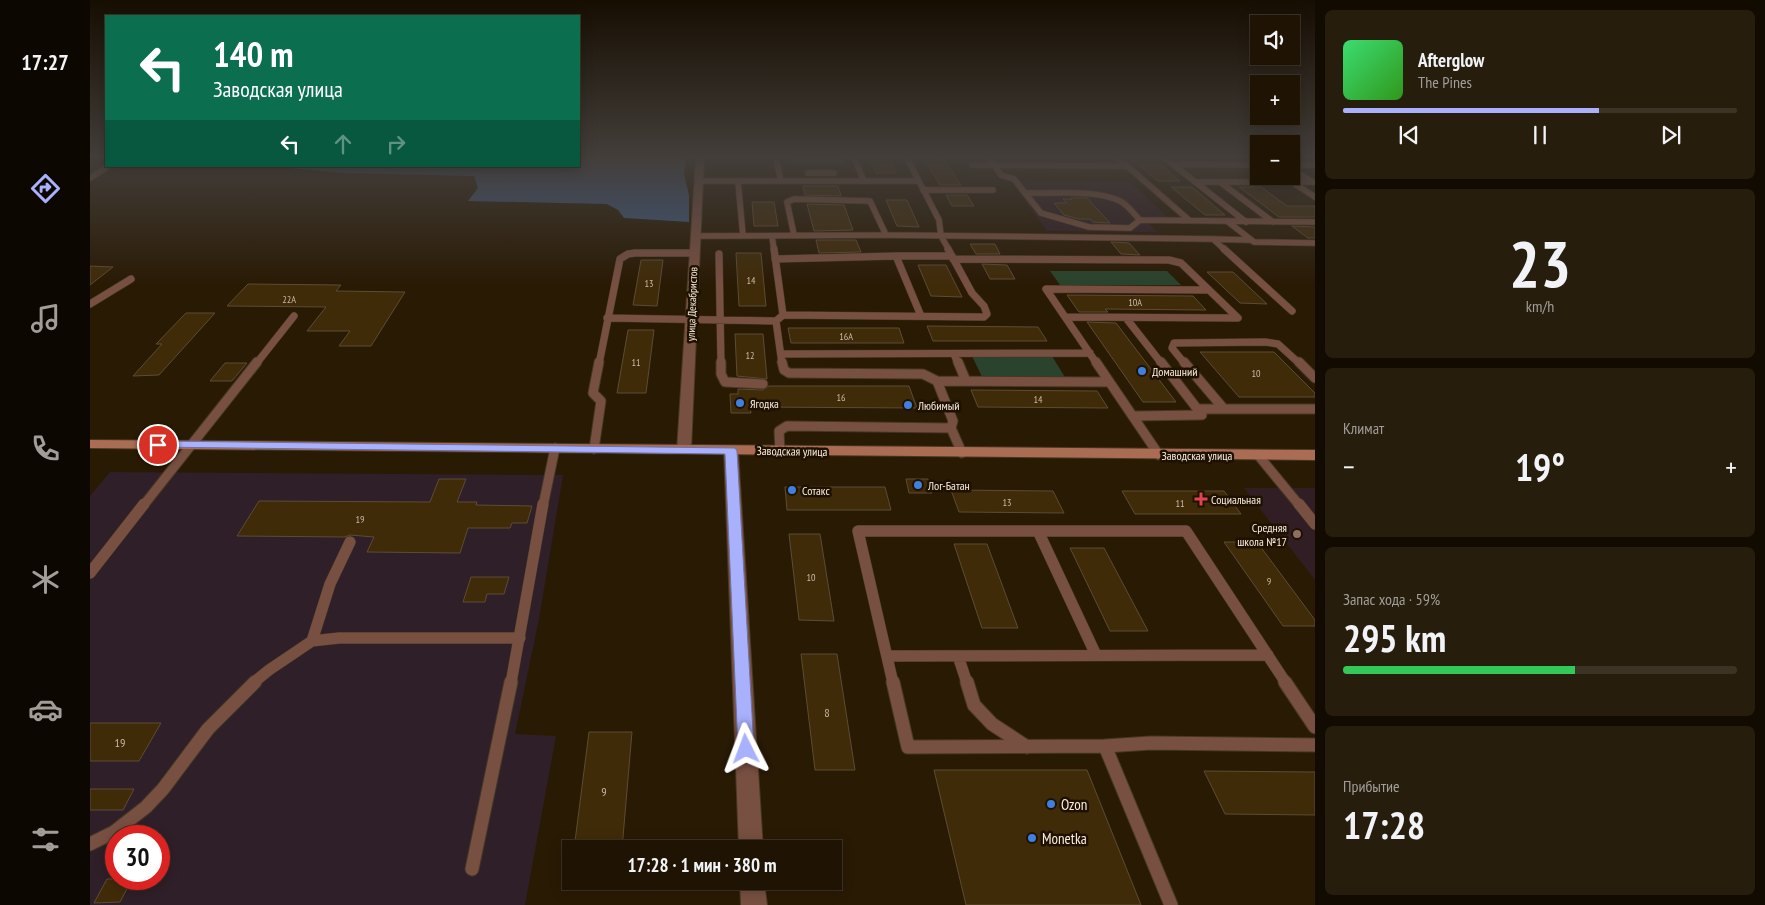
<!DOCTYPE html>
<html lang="ru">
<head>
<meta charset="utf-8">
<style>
	body { margin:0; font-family:"PT Sans Narrow",sans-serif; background:#271d0d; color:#f1f3f6; height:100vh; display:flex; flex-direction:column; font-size:19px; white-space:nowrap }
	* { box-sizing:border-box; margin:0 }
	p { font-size:16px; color:#a19e9a }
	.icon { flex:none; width:28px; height:28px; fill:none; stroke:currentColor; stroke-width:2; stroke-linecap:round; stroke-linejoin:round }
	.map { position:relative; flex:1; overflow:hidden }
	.details { display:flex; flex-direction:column; gap:10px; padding:10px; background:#110b02; width:450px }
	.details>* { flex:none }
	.guide { position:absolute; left:15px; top:15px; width:475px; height:152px; border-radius:0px; box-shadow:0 2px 12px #0003,0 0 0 1px #3c3325; background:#0b6e4f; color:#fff; overflow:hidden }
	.buttons { position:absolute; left:1160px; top:15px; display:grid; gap:10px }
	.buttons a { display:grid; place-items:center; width:50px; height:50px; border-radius:0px; background:#1f1403; box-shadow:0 2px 12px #0003,0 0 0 1px #3c3325; font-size:25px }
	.speed { position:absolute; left:15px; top:825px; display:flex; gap:10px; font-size:25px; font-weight:700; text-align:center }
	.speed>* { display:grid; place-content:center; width:65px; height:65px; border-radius:50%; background:#1f1403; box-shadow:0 2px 12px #0003,0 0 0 1px #3c3325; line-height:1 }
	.speed .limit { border:8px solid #d22; background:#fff; color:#111 }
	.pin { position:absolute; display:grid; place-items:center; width:42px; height:42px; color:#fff; margin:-21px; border:2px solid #fff; border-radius:50%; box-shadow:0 1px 5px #0007 }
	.me { position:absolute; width:55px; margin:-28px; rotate:357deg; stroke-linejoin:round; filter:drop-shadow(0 0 4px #0008) }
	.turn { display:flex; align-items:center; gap:18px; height:105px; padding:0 25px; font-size:22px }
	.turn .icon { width:65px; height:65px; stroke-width:2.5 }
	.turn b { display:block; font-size:35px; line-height:42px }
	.lanes { display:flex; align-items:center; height:48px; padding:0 25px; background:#0003; justify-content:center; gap:25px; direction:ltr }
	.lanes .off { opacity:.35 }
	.big { font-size:38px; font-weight:700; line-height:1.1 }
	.details .card { flex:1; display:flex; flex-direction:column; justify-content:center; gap:8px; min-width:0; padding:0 18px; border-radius:8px; background:#271d0d }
	.details .dial { align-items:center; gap:0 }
	.dial b { font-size:65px; line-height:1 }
	.song { display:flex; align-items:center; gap:15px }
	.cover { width:60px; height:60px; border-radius:8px; background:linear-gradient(135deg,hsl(140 70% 55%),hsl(110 70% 35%)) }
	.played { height:5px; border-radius:2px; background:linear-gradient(90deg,#a9b0fc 65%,#3c3325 65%) }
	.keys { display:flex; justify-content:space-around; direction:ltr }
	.heat { display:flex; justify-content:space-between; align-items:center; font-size:28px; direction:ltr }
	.charge { height:8px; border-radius:4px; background:linear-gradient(90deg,#34c759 59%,#3c3325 0) }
	.trip { position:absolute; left:472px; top:840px; width:280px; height:50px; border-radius:0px; background:#1f1403; box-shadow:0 2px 12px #0003,0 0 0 1px #3c3325; font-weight:700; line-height:50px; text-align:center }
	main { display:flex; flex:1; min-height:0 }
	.dock { display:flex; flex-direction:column; width:90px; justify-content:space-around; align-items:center; background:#0c0801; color:#a19e9a }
	.dock .icon { width:35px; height:35px }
	.dock .on { color:#a9b0fc }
	.dock b { font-size:22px; color:#f1f3f6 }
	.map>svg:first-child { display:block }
</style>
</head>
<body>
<main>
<nav class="dock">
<b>17:27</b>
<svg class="icon on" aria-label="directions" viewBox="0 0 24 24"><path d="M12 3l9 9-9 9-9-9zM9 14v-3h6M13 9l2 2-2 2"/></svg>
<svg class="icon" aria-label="music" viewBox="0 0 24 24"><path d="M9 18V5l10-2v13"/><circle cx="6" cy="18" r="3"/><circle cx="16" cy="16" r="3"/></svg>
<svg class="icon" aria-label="phone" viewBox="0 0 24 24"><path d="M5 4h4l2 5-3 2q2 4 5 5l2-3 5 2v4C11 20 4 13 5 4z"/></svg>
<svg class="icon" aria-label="climate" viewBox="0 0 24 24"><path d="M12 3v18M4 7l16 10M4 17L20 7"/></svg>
<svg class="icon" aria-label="car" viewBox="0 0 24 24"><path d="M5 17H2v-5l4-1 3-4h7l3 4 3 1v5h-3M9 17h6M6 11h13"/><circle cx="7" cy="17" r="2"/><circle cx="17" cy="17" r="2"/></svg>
<svg class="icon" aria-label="filters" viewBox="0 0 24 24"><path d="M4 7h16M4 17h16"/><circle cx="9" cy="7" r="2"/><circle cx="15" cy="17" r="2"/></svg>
</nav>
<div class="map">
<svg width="1225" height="905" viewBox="0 0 1225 905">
	<rect width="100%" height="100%" fill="#291a04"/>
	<path fill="#2f1f28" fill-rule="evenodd" d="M20 472 473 475 449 619 425 734 466 736 435 905H0V496ZM26 836H69V879H26Z"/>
	<path fill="#311e24" d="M921 181 1040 182 1084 223H1059L1067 232 957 231Z
		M1154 488H1225V580Z"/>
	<path fill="#2a432c" d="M694 158H752L754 164H701L700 159Z
		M960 271H1077L1091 285H970Z
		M882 356H962L976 379H893Z"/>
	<path fill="#3f5a80" d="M489 158H596L594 174 599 195V222L534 218 528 210 517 204 378 201 388 188 384 176 251 173 179 166H489Z"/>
	<path fill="#402b09" stroke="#5d4c34" d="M779 158H799L806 173H786Z
		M834 158H853L871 185H850Z
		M1041 158H1062L1090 181H1068Z
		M713 186H748L751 196 715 195Z
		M1081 187H1102L1135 215H1115Z
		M1149 187H1171L1197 206H1225V217H1189Z
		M856 195H877L884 206H862Z
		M981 198H997L1020 223 1003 222 1000 219H989L974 215 964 203H977L973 199H982Z
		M796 200H817L829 227 807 226Z
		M662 202H684L688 226H664Z
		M717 204 754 205 763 230 724 231Z
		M1202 226 1225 227V238H1218Z
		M726 240H766L771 252 729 253Z
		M1021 242 1039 243 1050 255 1031 254Z
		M880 244H905L910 254H886Z
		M646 253H671L676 306H649Z
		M551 260H573L567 306 543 305Z
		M892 264 917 265 925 279H900Z
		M828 265H856L872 297 841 296Z
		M0 266 23 267 0 285Z
		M1117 272H1143L1177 304 1150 303Z
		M158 284 251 285 246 291 315 292 281 346H249L260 331H217L236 307 137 306Z
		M977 295 1103 296 1116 310 1015 309 1018 312H989Z
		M96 313H125L69 375 43 376 72 344H66Z
		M997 322 1026 323 1086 402H1053Z
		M837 326 948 327 957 341H843Z
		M698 328H809L814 343H701Z
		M538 330H564L556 393H527Z
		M645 334H673L677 379 647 376Z
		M1110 352H1184L1225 393V397H1149Z
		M135 363H157L142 381H120Z
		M679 386H819L827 408 660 407 661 413H641L640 394H648V389L673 390Z
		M881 390 1007 391 1018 408 888 407Z
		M349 479H376L367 502H387L386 505 442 506 437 523H422L420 528H378L370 553 277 552 284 537 260 535 255 537 147 536 169 501 340 502Z
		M816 479H838L842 493H819Z
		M695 487H795L801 510H697Z
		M861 490 963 491 974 513 869 512Z
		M1032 491H1134L1151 514H1045Z
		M699 534H730L744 621 709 620Z
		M1134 542H1167L1225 620V626H1193Z
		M864 544H897L928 628H892Z
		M980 548H1014L1058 631H1020Z
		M381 577H419L414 594H397L395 602H373Z
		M711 654H747L765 770H725Z
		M0 723H71L49 761H0Z
		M499 732H542L532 849H484Z
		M844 770H997L1051 905H876Z
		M1114 771 1225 772V815L1135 814Z
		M0 789H44L33 810H0Z
		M17 879H42L30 902 4 903Z"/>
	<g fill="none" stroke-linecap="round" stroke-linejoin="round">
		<g stroke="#463823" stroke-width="7">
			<path id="lane-far4" d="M686 158 691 181H828
				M764 158 774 181
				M817 158 849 220 851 236 859 250
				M899 158 904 165 1036 166
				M1028 158 1099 220
				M1075 158 1156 222
				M1083 164 1169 165
				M882 165H904L911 175 924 179 935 193C962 194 1005 189 1030 201 1038 205 1044 214 1050 220L1225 222
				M1201 165H1225
				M1201 169 1223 182
				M718 173H744
				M0 178 16 168
				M608 181H691
				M648 181 653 236
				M1105 182H1223
				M1130 182 1183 222
				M1202 182 1225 197
				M833 190H903
				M935 193 951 213 999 227 1040 228 1050 220
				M1137 221 1164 242 1225 243
				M704 235 697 202 704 199 780 201 796 235
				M606 236 796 235 1123 239
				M682 236 684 250
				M1135 250 1123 239 1159 240"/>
		</g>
		<g stroke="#463823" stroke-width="8">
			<path id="lane-far3" d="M684 249 693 315
				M1134 249 1202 311
				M629 254 631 364
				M806 256H862
				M685 259 806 256 831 316
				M863 259 1079 260 1091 263 1148 318 976 317
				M0 304 41 279
				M517 318 686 321 693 315 894 317 897 314 894 306 882 293 858 249
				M1036 318 1072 364
				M686 321 692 364
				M691 354 1000 353
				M864 354 868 364
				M166 364 204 316
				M509 364 530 259 538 254 545 253H604
				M1007 364 956 289 1119 290
				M1095 364 1082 348 1084 343 1175 342 1188 344 1210 364"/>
		</g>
		<g stroke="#463823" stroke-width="11">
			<path id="lane-far2" d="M631 362V374L635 382 673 384
				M692 362 694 370 699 373 833 374 847 381 863 421 861 428 872 453
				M868 362 876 381
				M1006 362 1069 455
				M1094 362 1134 409
				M1209 362 1225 378
				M847 381 1019 382
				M1109 409H1225
				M1043 416 1112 415 1071 362
				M504 449 511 401 503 393 509 362
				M690 451 689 431 697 426 861 428
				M1168 455 1210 506
				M53 506 167 362
				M453 506 465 448"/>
		</g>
		<g stroke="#463823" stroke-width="12">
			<path id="lane-far1" d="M1209 504 1225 524
				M948 531 1006 655
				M0 573 54 504
				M222 641 240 584 260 542
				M797 656 1178 655
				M868 656 877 683
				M163 683 179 670 222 641 249 638H430
				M421 683 453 504
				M803 683 768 531H1096L1196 683"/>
		</g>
		<g stroke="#463823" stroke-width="15">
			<path id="lane" d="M803 682 818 747 1015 746 1081 905
				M877 682 884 705 902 724 937 747
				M1195 682 1225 727
				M1015 746 1061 743 1225 745
				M0 844 24 832 56 807 73 789 118 729 165 682
				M382 869 421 682"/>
		</g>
		<g stroke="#463823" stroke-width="2">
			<path id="street" d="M606 158H614L601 450 599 453H589L587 450Z
				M641 446 646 448 648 451 673 849H649L634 451 636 448Z
				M650 881H674L677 905H651Z"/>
		</g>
		<g stroke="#463823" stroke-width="2">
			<path id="secondary" d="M0 440 1225 450V460L0 448Z"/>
		</g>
		<use href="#lane-far4" stroke="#785041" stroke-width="5.5"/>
		<use href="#lane-far3" stroke="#785041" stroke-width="7"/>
		<use href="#lane-far2" stroke="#785041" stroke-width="9"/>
		<use href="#lane-far1" stroke="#785041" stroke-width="11"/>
		<use href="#lane" stroke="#785041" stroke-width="13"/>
		<use href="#street" fill="#785041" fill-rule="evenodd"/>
		<use href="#secondary" fill="#ab6c54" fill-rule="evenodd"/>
	</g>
	<linearGradient id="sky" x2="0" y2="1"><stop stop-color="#170e02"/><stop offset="0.55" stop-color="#433e3a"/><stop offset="1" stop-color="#433e3a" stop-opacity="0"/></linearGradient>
	<rect width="1225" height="285" fill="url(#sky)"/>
	<path fill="#a9b0fc" stroke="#6e72a4" d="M68 441 645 448 647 451 664 749 662 754 656 757 650 754 648 749 635 454 64 447 62 445 64 442Z"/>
	<g fill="#3f7fe0" stroke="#1f1100" stroke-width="2">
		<circle cx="1052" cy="371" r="5"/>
		<circle cx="650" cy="403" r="5"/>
		<circle cx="818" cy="405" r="5"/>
		<circle cx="828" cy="485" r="5"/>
		<circle cx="702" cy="490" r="5"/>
		<circle cx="961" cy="804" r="5"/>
		<circle cx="942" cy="838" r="5"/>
	</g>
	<path fill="#e0444e" stroke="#1f1100" stroke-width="2" d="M1108.5 491.5h5v5h5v5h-5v5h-5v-5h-5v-5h5z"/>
	<circle fill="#8d6e63" stroke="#1f1100" stroke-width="2" cx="1207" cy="534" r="5"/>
	<g text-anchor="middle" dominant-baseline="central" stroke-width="5" stroke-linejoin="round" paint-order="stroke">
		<g font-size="10" fill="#cabcaa">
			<text x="661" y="280">14</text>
			<text x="559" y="283">13</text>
			<text x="199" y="299">22А</text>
			<text x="1045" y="302">10А</text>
			<text x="756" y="336">16А</text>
			<text x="660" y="355">12</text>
			<text x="546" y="362">11</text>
			<text x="1166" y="373">10</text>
			<text x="751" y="397">16</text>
			<text x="948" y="399">14</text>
			<text x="917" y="502">13</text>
			<text x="1090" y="503">11</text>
			<text x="270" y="519">19</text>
			<text x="721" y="577">10</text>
			<text x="1179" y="581">9</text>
		</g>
		<g font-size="11" fill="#f8ede0" stroke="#1f1100">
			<text transform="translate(602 304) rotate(-88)">улица Декабристов</text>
		</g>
		<g font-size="12" fill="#f8ede0" stroke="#1f1100" text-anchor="start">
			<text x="1062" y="371">Домашний</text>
			<text x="660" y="403">Ягодка</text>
			<text x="828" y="405">Любимый</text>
			<text x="838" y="485">Лог-Батан</text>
			<text x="712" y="490">Сотакс</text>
			<text x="1121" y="499">Социальная</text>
			<text x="1197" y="527" text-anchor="end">Средняя<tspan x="1197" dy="14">школа №17</tspan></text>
		</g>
		<g font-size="12" fill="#f8ede0" stroke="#1f1100">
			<text transform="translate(702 451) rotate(1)">Заводская улица</text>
			<text x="1107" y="455">Заводская улица</text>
		</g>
		<g font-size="12" fill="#cabcaa">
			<text x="737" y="712">8</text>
			<text x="30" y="742">19</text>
			<text x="514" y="791">9</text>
		</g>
		<g font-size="15" fill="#f8ede0" stroke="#1f1100" text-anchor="start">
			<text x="971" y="804">Ozon</text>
			<text x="952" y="838">Monetka</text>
		</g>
	</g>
</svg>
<div class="buttons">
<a><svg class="icon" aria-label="sound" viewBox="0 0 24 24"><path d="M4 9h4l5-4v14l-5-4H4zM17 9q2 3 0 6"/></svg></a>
<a>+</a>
<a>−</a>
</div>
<div class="speed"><div class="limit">30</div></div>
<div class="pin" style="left:68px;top:445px;background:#d93025"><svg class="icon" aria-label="arrive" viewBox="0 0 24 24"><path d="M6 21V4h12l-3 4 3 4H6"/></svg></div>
<svg class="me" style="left:656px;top:749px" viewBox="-20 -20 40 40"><path d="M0-17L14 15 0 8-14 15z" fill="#a9b0fc" stroke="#fff" stroke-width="4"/></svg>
<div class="trip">17:28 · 1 мин · 380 m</div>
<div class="guide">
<div class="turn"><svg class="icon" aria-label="left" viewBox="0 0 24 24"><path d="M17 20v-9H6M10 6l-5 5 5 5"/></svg><div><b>140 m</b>Заводская улица</div></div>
<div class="lanes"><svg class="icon" aria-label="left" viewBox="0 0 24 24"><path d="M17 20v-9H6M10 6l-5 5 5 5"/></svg><svg class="icon off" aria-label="ahead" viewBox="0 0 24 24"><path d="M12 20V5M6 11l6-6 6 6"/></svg><svg class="icon off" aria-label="right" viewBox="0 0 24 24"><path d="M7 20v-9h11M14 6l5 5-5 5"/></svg></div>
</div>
</div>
<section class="details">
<div class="card">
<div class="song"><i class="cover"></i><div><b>Afterglow</b><p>The Pines</p></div></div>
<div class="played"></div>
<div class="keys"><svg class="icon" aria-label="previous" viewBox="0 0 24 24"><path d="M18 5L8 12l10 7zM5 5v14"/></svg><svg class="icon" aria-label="pause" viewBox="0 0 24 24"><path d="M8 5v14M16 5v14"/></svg><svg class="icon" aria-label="next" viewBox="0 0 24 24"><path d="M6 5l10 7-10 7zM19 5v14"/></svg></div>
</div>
<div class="card dial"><b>23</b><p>km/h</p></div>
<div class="card"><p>Климат</p>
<div class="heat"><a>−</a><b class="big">19°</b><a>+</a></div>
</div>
<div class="card"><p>Запас хода · 59%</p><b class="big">295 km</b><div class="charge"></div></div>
<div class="card"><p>Прибытие</p><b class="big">17:28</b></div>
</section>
</main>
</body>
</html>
